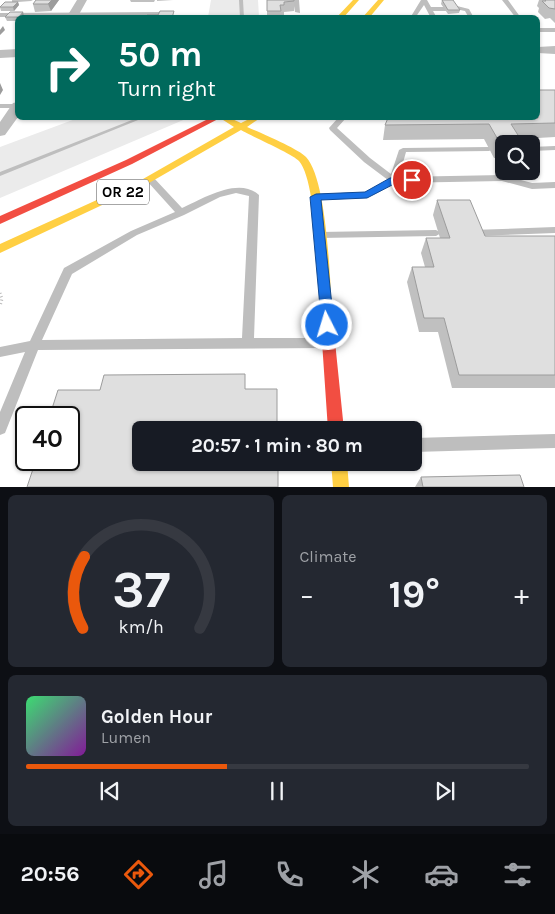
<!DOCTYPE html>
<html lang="en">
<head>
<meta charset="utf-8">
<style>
	body { margin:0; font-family:Karla,sans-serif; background:#242831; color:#f1f3f6; height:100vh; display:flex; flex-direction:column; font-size:19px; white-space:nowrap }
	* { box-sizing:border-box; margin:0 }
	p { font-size:16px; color:#9ea1a6 }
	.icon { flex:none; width:28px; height:28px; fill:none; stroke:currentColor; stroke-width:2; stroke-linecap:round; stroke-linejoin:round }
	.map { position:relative; height:487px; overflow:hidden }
	.details { display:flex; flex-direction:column; gap:8px; padding:8px; background:#0d0f14; flex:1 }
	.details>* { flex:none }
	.hud { position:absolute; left:15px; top:15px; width:525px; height:105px; border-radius:8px; box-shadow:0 1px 4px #0004; background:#00695c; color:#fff; overflow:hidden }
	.tools { position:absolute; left:495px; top:135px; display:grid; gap:10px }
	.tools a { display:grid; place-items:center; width:45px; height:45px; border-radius:8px; background:#171b24; box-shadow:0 1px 4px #0004; font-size:25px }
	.speed { position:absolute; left:15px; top:406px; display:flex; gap:10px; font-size:25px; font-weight:700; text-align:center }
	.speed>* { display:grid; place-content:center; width:65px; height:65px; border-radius:50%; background:#171b24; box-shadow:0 1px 4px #0004; line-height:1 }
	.speed .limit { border:2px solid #111; border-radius:8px; background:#fff; color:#111 }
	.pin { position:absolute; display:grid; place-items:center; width:42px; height:42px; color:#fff; margin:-21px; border:2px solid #fff; border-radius:50%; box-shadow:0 1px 5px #0007 }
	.me { position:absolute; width:55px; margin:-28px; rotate:355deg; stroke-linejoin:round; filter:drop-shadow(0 0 4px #0008) }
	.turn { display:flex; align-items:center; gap:18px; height:105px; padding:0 20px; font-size:22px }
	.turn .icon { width:65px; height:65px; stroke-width:2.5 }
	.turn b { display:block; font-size:35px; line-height:42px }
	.big { font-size:38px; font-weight:700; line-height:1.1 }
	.details .card { flex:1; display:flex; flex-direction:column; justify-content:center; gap:8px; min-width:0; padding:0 18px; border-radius:8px; background:#242831 }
	.details .dial { align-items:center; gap:0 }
	.dial svg { height:130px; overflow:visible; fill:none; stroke:#363941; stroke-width:7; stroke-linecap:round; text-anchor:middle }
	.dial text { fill:#f1f3f6; stroke:none }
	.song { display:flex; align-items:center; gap:15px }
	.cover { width:60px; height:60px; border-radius:8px; background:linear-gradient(135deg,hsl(140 70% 55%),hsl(290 70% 35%)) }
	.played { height:5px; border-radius:2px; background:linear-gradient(90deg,#ea580c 40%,#363941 40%) }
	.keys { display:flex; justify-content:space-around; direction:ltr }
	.heat { display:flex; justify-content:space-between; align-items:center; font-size:28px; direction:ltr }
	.details .tiles { flex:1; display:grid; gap:8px; grid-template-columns:1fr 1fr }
	.card:last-child { grid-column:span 2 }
	.trip { position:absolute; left:132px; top:421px; width:290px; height:50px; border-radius:8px; background:#171b24; box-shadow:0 1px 4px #0004; font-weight:700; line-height:50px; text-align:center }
	.menu { display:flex; height:80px; justify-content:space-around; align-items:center; background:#090b0e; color:#9ea1a6 }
	.menu .icon { width:35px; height:35px }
	.menu .selected { color:#ea580c }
	.menu b { font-size:22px; color:#f1f3f6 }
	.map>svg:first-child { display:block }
</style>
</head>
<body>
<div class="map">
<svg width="555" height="487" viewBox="0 0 555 487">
	<rect width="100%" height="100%" fill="#fff"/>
	<path fill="#ebebeb" d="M211 0H258L259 17H208Z
		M78 118H188L0 198V147Z"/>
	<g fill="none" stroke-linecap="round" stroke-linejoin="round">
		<path fill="#bebebe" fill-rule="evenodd" d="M239 0H243L244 18H240Z
			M137 118H143L0 176V172Z"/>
		<path stroke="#b9b9b9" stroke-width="3" stroke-dasharray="1 2.5" stroke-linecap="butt" d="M0 293 2 299 0 306"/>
		<path fill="#bebebe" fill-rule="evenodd" d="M293 0H299L300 13 295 12Z
			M421 0H427L431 7H446L449 9 446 11H433L437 18H431L424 5 415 18H410Z
			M502 0H508L521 18H516Z
			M457 6 469 9 474 18H469L465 11 455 9 454 8Z
			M168 12 169 13 166 15 0 17V13Z
			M538 28H555V32H538Z
			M0 104H18V108H0Z
			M338 118H346L337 128 370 158 391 174 399 150 403 148 489 147 493 149 489 151 406 152 399 177 502 175 532 183 555 182V188L532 189 502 181 396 183 367 198 313 199 311 197 316 194 365 192 388 180 364 162 330 130 329 128Z
			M555 146V150L531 151V147Z
			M150 176 153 177 182 208C202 199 239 176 259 195L254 338H326L330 339 332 343 330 347 326 348 38 350 5 433 0 435V412L25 352 0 357V347L30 341 64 268 131 231 175 212 147 181 146 179ZM236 193 249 196 242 338 42 340 72 274 137 235 184 215 220 197Z
			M555 227V233L472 236 467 233 472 230Z
			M436 230 441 233 436 236 320 238 315 235 320 232Z
			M555 434V448L414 452V438Z"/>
		<path fill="#bebebe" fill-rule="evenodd" d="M77 0H87L77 18H66Z
			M555 46V54L538 53V47Z
			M18 49V57L0 58V50Z
			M18 102V117L5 135 0 136V122L13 103Z"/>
		<path fill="#ffcf43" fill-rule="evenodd" d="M353 0H359L343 18H336Z
			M378 0H384L369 18H362Z
			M220 118H230L241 123 251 118H260L247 127C259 132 299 149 306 157 327 179 330 279 332 312L331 316 326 317 321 316 320 312C318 281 317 182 299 161 293 154 251 136 241 130L149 183 0 253V244L143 179 234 127Z
			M331 462H347L349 487H333Z"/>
		<path fill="#f24e42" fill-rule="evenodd" d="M210 118H220L132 164 0 224V216L126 160Z
			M326 307 331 308 332 312 344 430H328L320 312 321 308Z"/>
	</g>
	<path fill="#c0c0c0" d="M12 0H33L31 1 18 2 19 5 14 11H1L0 7 12 2Z
		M36 0H59L51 11 35 12 33 4Z
		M130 0H155L154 2H131Z
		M157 0H173L157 1Z
		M267 0H294V11L284 12V15L281 16V18H267Z
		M442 0 460 10 459 13 448 14 441 4Z
		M539 0H555V23L550 18 545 19 538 12 539 8 537 6Z
		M23 12 24 16 23 18H18V21H7L5 17Z
		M539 90H555V137L520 139 523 143V144H504V158H494L484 139 383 140 385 125Z
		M44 118H64L63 119 45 120Z
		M437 200 485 236H555V388H452L438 332H419L407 282 412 267H425L421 253 426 238H440L433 215Z
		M421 477 524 487H415Z"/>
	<path fill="#9c9c9c" d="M52 0H59L51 11 48 4Z
		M18 2 19 5 14 11 13 7Z
		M23 12 24 16 23 18H19Z
		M3 26 5 30 0 35V30Z
		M0 83 3 90 0 95Z"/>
	<path fill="#dfdfdf" stroke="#9c9c9c" d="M36 0H52L48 4H33Z
		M267 0H294V1L284 2V5H280L281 11H267Z
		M442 0H453L460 10H448Z
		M545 0H555V9L549 8 542 1H546Z
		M5 2H18L13 7H0Z
		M160 11H174L172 18H147V15H158Z
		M10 12H23L19 17H5Z
		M187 16H205V18H187Z
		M538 88 539 90H555V123L511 124 523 143H500L489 124 385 125 388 118H538Z
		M437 200H470L485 236H555V375H459L444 318H424L412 267H434L426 238H450Z
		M245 374V389H277V430H141V462H278V487H27L36 460H69V418H49L58 390H100L104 375Z
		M520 475 524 487H423L421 477Z"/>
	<path fill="#1a73e8" stroke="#114b97" d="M412 177 417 180 416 182 396 183 367 198 321 200 334 325 332 329H322L310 197 316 194 365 192 390 178Z"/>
	<g text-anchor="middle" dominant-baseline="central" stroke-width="4" stroke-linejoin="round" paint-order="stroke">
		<rect fill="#fff" stroke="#4c4c4c" stroke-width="1" x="97" y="179.5" width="52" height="25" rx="4"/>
		<g font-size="15" font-weight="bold" fill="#000">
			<text x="123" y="192">OR 22</text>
		</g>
	</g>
</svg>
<div class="tools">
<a><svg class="icon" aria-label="search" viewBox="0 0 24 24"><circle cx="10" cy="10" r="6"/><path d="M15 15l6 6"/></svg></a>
</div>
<div class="speed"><div class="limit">40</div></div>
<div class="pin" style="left:412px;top:180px;background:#d93025"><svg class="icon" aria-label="arrive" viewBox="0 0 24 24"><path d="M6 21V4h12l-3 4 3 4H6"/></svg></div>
<svg class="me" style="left:327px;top:325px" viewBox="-20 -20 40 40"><circle r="17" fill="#1a73e8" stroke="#fff" stroke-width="3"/><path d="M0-11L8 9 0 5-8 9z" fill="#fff"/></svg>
<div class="trip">20:57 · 1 min · 80 m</div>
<div class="hud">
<div class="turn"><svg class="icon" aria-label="right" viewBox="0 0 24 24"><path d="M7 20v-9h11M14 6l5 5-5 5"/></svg><div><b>50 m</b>Turn right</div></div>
</div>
</div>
<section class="details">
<div class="tiles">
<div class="card dial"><svg viewBox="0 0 100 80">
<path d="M14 69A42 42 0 1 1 86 69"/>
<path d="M14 69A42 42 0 0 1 15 25" stroke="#ea580c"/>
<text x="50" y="56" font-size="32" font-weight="700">37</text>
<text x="50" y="72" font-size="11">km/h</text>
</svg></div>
<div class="card"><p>Climate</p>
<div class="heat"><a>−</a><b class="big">19°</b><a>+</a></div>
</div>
<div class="card">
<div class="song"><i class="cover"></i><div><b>Golden Hour</b><p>Lumen</p></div></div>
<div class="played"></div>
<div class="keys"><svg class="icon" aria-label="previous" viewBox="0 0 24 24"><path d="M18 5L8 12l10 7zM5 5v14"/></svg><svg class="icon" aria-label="pause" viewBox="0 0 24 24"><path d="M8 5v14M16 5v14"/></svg><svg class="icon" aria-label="next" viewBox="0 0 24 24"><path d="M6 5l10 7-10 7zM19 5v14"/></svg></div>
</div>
</div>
</section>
<nav class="menu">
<b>20:56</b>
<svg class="icon selected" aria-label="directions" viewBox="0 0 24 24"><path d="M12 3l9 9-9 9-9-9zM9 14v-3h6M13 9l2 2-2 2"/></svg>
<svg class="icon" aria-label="music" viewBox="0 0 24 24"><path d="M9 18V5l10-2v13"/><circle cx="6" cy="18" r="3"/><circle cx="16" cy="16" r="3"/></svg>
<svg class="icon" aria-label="phone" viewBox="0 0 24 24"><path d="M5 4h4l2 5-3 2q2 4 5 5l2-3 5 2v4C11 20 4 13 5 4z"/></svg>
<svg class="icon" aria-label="climate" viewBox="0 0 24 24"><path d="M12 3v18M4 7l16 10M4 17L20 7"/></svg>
<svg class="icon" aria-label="car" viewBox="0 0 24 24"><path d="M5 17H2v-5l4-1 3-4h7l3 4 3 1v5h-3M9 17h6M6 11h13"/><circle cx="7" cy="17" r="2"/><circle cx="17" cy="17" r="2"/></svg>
<svg class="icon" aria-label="filters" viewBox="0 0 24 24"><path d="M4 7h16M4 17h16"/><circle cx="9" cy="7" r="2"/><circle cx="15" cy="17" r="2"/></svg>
</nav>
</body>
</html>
